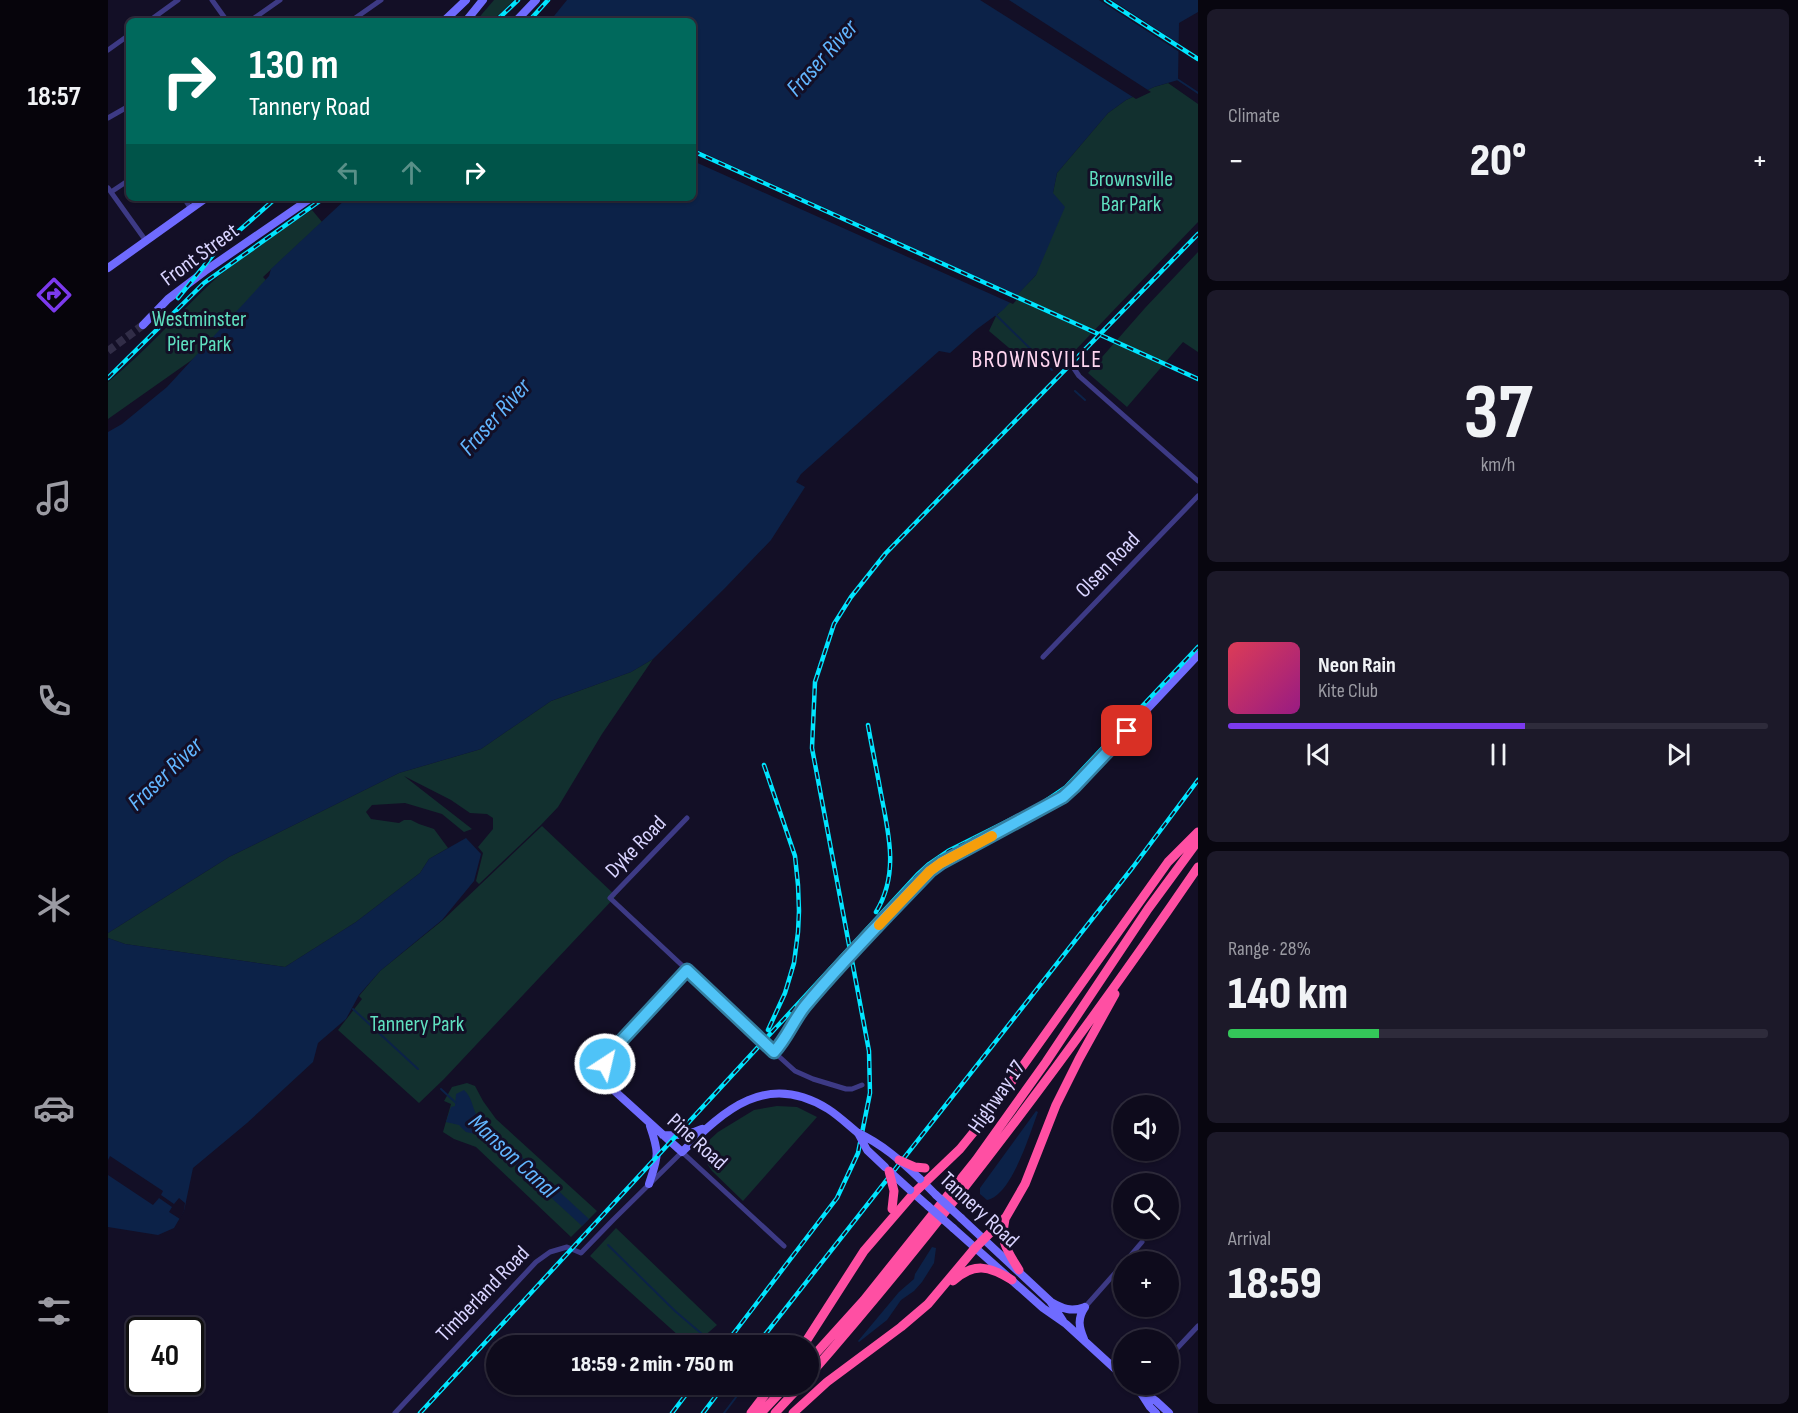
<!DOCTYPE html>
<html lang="en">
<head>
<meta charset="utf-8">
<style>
	body { margin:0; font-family:"Sofia Sans Condensed",sans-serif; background:#1c1929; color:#f1f3f6; height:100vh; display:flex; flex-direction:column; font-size:22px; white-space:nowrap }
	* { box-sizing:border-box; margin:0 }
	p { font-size:20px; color:#9b9ba3 }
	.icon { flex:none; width:33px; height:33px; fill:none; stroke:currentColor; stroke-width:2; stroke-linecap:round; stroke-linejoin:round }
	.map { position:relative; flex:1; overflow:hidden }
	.panel { display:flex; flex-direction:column; gap:9px; padding:9px; background:#08060f; width:600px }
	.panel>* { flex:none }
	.hud { position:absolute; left:18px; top:18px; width:570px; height:183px; border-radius:9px; box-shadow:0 2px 4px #0004,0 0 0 2px #2e2b3b; background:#00695c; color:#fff; overflow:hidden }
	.fabs { position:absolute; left:1005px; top:1095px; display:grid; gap:12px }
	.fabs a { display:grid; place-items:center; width:66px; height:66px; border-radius:50%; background:#0e0b1c; box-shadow:0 2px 4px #0004,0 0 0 2px #2e2b3b; font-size:30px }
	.speed { position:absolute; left:18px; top:1317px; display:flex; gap:12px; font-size:30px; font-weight:700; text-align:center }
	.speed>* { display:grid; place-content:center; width:78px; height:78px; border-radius:50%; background:#0e0b1c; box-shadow:0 2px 4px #0004,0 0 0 2px #2e2b3b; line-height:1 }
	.speed .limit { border:3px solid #111; border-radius:9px; background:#fff; color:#111 }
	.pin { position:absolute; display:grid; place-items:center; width:51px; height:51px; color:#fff; margin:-26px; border-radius:12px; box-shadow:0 3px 9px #0006 }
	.me { position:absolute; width:66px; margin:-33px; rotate:35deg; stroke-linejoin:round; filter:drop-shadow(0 0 4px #0008) }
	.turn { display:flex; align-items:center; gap:21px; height:126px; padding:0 24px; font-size:27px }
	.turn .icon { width:78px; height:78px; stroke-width:2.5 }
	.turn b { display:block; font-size:42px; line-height:51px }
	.lanes { display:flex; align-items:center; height:57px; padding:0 24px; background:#0003; justify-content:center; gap:30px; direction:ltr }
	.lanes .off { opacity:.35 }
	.big { font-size:45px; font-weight:800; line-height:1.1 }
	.panel .widget { flex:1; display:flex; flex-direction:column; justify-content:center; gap:9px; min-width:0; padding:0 21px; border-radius:9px; background:#1c1929 }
	.panel .dial { align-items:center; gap:0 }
	.dial b { font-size:78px; line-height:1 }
	.song { display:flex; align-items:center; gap:18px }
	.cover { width:72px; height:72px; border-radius:9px; background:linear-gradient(135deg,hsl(350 70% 55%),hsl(310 70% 35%)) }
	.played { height:6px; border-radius:3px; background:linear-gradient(90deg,#7c3aed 55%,#2e2b3b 55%) }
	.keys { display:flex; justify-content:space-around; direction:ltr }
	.heat { display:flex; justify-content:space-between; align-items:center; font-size:33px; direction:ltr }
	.charge { height:9px; border-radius:4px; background:linear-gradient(90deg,#34c759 28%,#2e2b3b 0) }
	.trip { position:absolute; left:378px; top:1335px; width:333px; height:60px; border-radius:30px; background:#0e0b1c; box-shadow:0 2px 4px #0004,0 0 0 2px #2e2b3b; font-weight:800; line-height:60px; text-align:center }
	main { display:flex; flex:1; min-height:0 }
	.menu { display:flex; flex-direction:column; width:108px; justify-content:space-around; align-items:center; background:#06040b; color:#9b9ba3 }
	.menu .icon { width:42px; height:42px }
	.menu .current { color:#7c3aed }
	.menu b { font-size:27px; color:#f1f3f6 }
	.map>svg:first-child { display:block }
</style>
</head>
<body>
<main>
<nav class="menu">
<b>18:57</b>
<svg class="icon current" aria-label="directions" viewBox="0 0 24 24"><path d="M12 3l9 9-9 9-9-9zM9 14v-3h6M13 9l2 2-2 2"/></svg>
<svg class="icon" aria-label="music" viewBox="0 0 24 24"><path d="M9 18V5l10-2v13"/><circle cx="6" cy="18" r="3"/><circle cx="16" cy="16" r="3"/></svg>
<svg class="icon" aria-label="phone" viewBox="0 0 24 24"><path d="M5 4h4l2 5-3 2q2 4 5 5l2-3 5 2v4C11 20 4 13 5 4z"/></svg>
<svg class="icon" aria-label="climate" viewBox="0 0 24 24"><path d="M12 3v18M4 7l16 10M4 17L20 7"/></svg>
<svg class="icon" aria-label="car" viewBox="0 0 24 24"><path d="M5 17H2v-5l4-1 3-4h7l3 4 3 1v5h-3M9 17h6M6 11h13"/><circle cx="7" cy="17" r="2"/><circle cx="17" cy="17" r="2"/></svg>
<svg class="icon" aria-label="filters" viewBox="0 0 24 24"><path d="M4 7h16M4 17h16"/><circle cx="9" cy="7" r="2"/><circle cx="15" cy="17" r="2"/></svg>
</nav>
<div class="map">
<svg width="1090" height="1413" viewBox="0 0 1090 1413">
	<rect width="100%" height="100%" fill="#130f26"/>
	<path fill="#12302f" d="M386 0H406L384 21H368Z
		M1060 83 1090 104V222L956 362 926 369 881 331 888 316 928 275 949 173 1000 113 1018 100 1046 87Z
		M204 210 214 222 155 277 173 297 0 419V382C37 352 68 316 103 283 134 255 169 233 204 210Z
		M1090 252V352L1075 342 1019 407 980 373 1037 308Z
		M545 659 494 734 450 807 432 826 371 884 368 881 375 853 370 847 385 829V818L379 814 362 813 343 800 296 776 364 829 356 832 334 814 297 803 264 805 258 812 263 819 291 823 296 820H303L311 824 326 829 340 848 321 859 312 873 248 922 177 967 17 944 0 938V933L121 857 291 773 373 749 443 701 523 672Z
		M434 826 508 896 336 1079 311 1103 230 1030 254 999 251 996 272 971 335 920Z
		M359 1083 367 1086 375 1101 388 1119 489 1211 463 1237 368 1147 346 1139 335 1132 343 1104 336 1101 344 1087Z
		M669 1106 689 1107 709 1117 635 1201 604 1171 594 1156 598 1143 610 1132 646 1110Z
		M508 1228 609 1325 586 1345H581L482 1256Z"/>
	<path fill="#0c2248" d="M459 0H1090V12L1071 23 1070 80 1046 87 1018 100 1000 113 949 173 945 193 957 207 928 275 895 310 869 329 842 353 831 351 693 474 688 482 697 487 663 540 617 588 545 659 523 672 443 701 373 749 291 773 121 857 0 933V432L14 424 59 387 161 276 163 269 239 198H585V21H442Z
		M358 838 373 854 366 881 334 920 272 971 251 995 238 1019 210 1043 205 1062 139 1123 85 1168 76 1211 66 1228 50 1235 0 1227V938L17 944 177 967 248 922 312 873 321 859Z
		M356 1090C364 1097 364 1107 369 1116L481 1219 474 1226 376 1136 358 1132 351 1125 338 1122 343 1107 347 1106 348 1094Z
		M928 1111 930 1112C922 1133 904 1195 879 1200L872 1194V1188Z
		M824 1247 828 1248 826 1263 814 1282 806 1291 793 1300 779 1320 751 1342 750 1341 791 1292 806 1279 807 1274Z"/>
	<path fill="#130f26" d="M872 0H901L1043 92 1028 99Z
		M991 0H1004L1073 45V53Z
		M585 148 841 264 912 296 905 304 585 161Z
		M2 1156 55 1191 53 1195 66 1204 71 1198 77 1203 76 1211 72 1219 61 1212 64 1207 51 1198 45 1205 0 1175V1160Z"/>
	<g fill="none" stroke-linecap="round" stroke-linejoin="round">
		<path stroke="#0c2248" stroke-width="2" d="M1069 79 1090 93
			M888 315 944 370
			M967 391 977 400
			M245 1009 310 1069
			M333 1089 348 1103
			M500 1245 567 1311 608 1346
			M616 1413 638 1384"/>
		<path stroke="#312d47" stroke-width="8" stroke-dasharray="8 4" stroke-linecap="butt" d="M0 351 35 325"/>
		<path stroke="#3d3a85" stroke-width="5" d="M104 0 119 21
			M41 21 70 0
			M142 21 172 0
			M243 21 273 0
			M0 50 21 35
			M0 118 21 106
			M0 188 38 241
			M3 192 21 180
			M76 198 83 209
			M963 364 971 376 1090 481
			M935 657 1090 496
			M579 818 502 898 579 970
			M666 1052 687 1071 705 1079 738 1089H744L754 1085
			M1017 1262 1034 1242
			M977 1307 1016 1263
			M1060 1358 1090 1326
			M287 1413 428 1262 442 1252 459 1247 473 1253 505 1220 574 1152 676 1246"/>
		<path stroke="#6f6bff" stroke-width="8" d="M336 21 358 0
			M358 21 375 0
			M408 21 428 0
			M0 268 98 198
			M35 325 60 299 97 271 203 198
			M750 1133C740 1125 731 1116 720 1109 659 1071 617 1109 574 1152L500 1085C496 1074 496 1066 500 1055L579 970 666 1052C679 1038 685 1021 697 1006 736 959 780 915 822 871L833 863 955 797 966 787 1090 655
			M555 1135C570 1136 581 1135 594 1129
			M812 1179 828 1195
			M541 1184C550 1156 552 1155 542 1126
			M803 1191 820 1206
			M853 1218 942 1301 955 1321
			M845 1228 935 1308 958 1324 1016 1377
			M943 1302C955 1309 963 1312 977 1307
			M976 1339C971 1327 969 1319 977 1307
			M1024 1384 1048 1401 1061 1413
			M1033 1393 1042 1407 1048 1413"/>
		<path stroke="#ff4fa3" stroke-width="9" d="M897 1219C892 1243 899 1250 911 1270
			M845 1281C866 1262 881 1266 904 1280
			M695 1346 756 1251 806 1193 852 1149 882 1112 1060 862 1090 832
			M700 1362 756 1300 868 1160 938 1062 1040 909 1090 841
			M700 1377C841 1216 969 1044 1090 867
			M643 1413 665 1384
			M653 1413 680 1384
			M667 1413 694 1384
			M685 1413 719 1382 793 1327 820 1304 867 1248 898 1217 917 1184 948 1105 971 1059 1007 994"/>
		<g stroke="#00e5ff" stroke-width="4.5">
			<path id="rail" d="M998 0 1090 59
				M388 21 410 0
				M421 21 440 0
				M585 151 1090 379
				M70 298 109 250 168 198
				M0 378 96 283 216 198
				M760 725C764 748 769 771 773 794 781 835 791 874 768 912
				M656 765 687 856 690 885 691 911 690 932 686 963 677 993 660 1030
				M616 1346 729 1198 750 1153 762 1093 761 1051 704 748 707 682 726 624 743 597 778 553 1090 234
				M648 1346 1025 867 1090 780
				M312 1413 809 875 821 864 840 851 930 806 958 787 1090 647
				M564 1413 586 1384
				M595 1413 617 1384"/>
		</g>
		<use href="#rail" stroke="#130f26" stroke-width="2" stroke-dasharray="7" stroke-linecap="butt"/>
		<path stroke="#6f6bff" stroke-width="8" d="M750 1133C774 1144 793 1161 812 1179
			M750 1133 759 1150 777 1167
			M781 1171 802 1190
			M828 1195 853 1218
			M820 1206 845 1228"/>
		<path stroke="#ff4fa3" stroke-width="9" d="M791 1160 807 1167 817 1168
			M781 1171 786 1191 784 1209"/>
	</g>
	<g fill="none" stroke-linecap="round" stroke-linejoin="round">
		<g stroke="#337fa1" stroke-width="15">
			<path id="route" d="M497 1064 500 1055 579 970 666 1052C679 1038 685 1021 697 1006 736 959 780 915 822 871L833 863 955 797 966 787 1019 731"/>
		</g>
		<use href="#route" stroke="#4fc3f7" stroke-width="10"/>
		<path stroke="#f59e0b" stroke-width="10" d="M771 925 822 871 833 863 884 836"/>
	</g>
	<g text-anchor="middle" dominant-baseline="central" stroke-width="6" stroke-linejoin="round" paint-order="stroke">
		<g font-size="22" fill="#5fe0c0" stroke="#130f26">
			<text x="1023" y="179">Brownsville<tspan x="1023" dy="25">Bar Park</tspan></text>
			<text x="91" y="319">Westminster<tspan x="91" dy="25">Pier Park</tspan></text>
			<text x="309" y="1024">Tannery Park</text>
		</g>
		<g font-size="22" fill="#d9d4ff" stroke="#130f26">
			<text transform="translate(92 255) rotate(-36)">Front Street</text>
			<text transform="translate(1000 565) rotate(-46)">Olsen Road</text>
			<text transform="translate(528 847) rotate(-46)">Dyke Road</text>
			<text transform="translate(889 1097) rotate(-55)">Highway 17</text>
			<text transform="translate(589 1142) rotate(42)">Pine Road</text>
			<text transform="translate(871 1210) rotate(43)">Tannery Road</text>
			<text transform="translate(375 1294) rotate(-46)">Timberland Road</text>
		</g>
		<g font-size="24" font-style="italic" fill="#62b6ff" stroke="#130f26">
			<text transform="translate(714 58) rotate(-48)">Fraser River</text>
			<text transform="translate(387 417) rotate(-48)">Fraser River</text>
			<text transform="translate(57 774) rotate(-44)">Fraser River</text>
			<text transform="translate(405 1156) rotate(43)">Manson Canal</text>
		</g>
		<g font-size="24" letter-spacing="1.5" fill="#ffd6f0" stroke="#130f26">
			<text x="929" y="359">BROWNSVILLE</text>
		</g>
	</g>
</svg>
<div class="fabs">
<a><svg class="icon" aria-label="sound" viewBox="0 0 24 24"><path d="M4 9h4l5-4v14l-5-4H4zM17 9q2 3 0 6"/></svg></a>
<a><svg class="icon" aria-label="search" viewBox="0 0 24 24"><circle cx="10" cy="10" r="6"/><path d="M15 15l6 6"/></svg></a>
<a>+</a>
<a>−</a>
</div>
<div class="speed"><div class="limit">40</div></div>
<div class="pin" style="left:1019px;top:731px;background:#d93025"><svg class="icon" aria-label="arrive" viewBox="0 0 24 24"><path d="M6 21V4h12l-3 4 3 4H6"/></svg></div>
<svg class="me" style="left:497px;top:1064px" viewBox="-20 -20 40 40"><circle r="17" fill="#4fc3f7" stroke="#fff" stroke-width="3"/><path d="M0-11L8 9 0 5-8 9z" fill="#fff"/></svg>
<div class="trip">18:59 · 2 min · 750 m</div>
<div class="hud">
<div class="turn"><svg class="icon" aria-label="right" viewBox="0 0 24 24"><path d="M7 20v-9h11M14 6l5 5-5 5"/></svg><div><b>130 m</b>Tannery Road</div></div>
<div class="lanes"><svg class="icon off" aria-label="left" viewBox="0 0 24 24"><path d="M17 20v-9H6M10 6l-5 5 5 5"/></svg><svg class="icon off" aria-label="ahead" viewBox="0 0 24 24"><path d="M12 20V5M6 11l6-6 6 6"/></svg><svg class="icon" aria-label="right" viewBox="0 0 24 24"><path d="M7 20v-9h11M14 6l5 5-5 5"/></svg></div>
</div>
</div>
<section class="panel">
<div class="widget"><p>Climate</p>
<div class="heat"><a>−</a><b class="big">20°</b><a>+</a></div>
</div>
<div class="widget dial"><b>37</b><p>km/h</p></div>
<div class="widget">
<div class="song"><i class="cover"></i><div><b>Neon Rain</b><p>Kite Club</p></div></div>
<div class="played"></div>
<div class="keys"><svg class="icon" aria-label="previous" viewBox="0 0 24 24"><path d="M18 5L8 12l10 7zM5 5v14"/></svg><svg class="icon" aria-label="pause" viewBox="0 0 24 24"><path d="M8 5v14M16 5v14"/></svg><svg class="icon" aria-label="next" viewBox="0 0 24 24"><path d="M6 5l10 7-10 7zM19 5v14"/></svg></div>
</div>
<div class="widget"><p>Range · 28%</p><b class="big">140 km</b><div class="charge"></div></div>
<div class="widget"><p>Arrival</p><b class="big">18:59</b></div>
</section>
</main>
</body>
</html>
